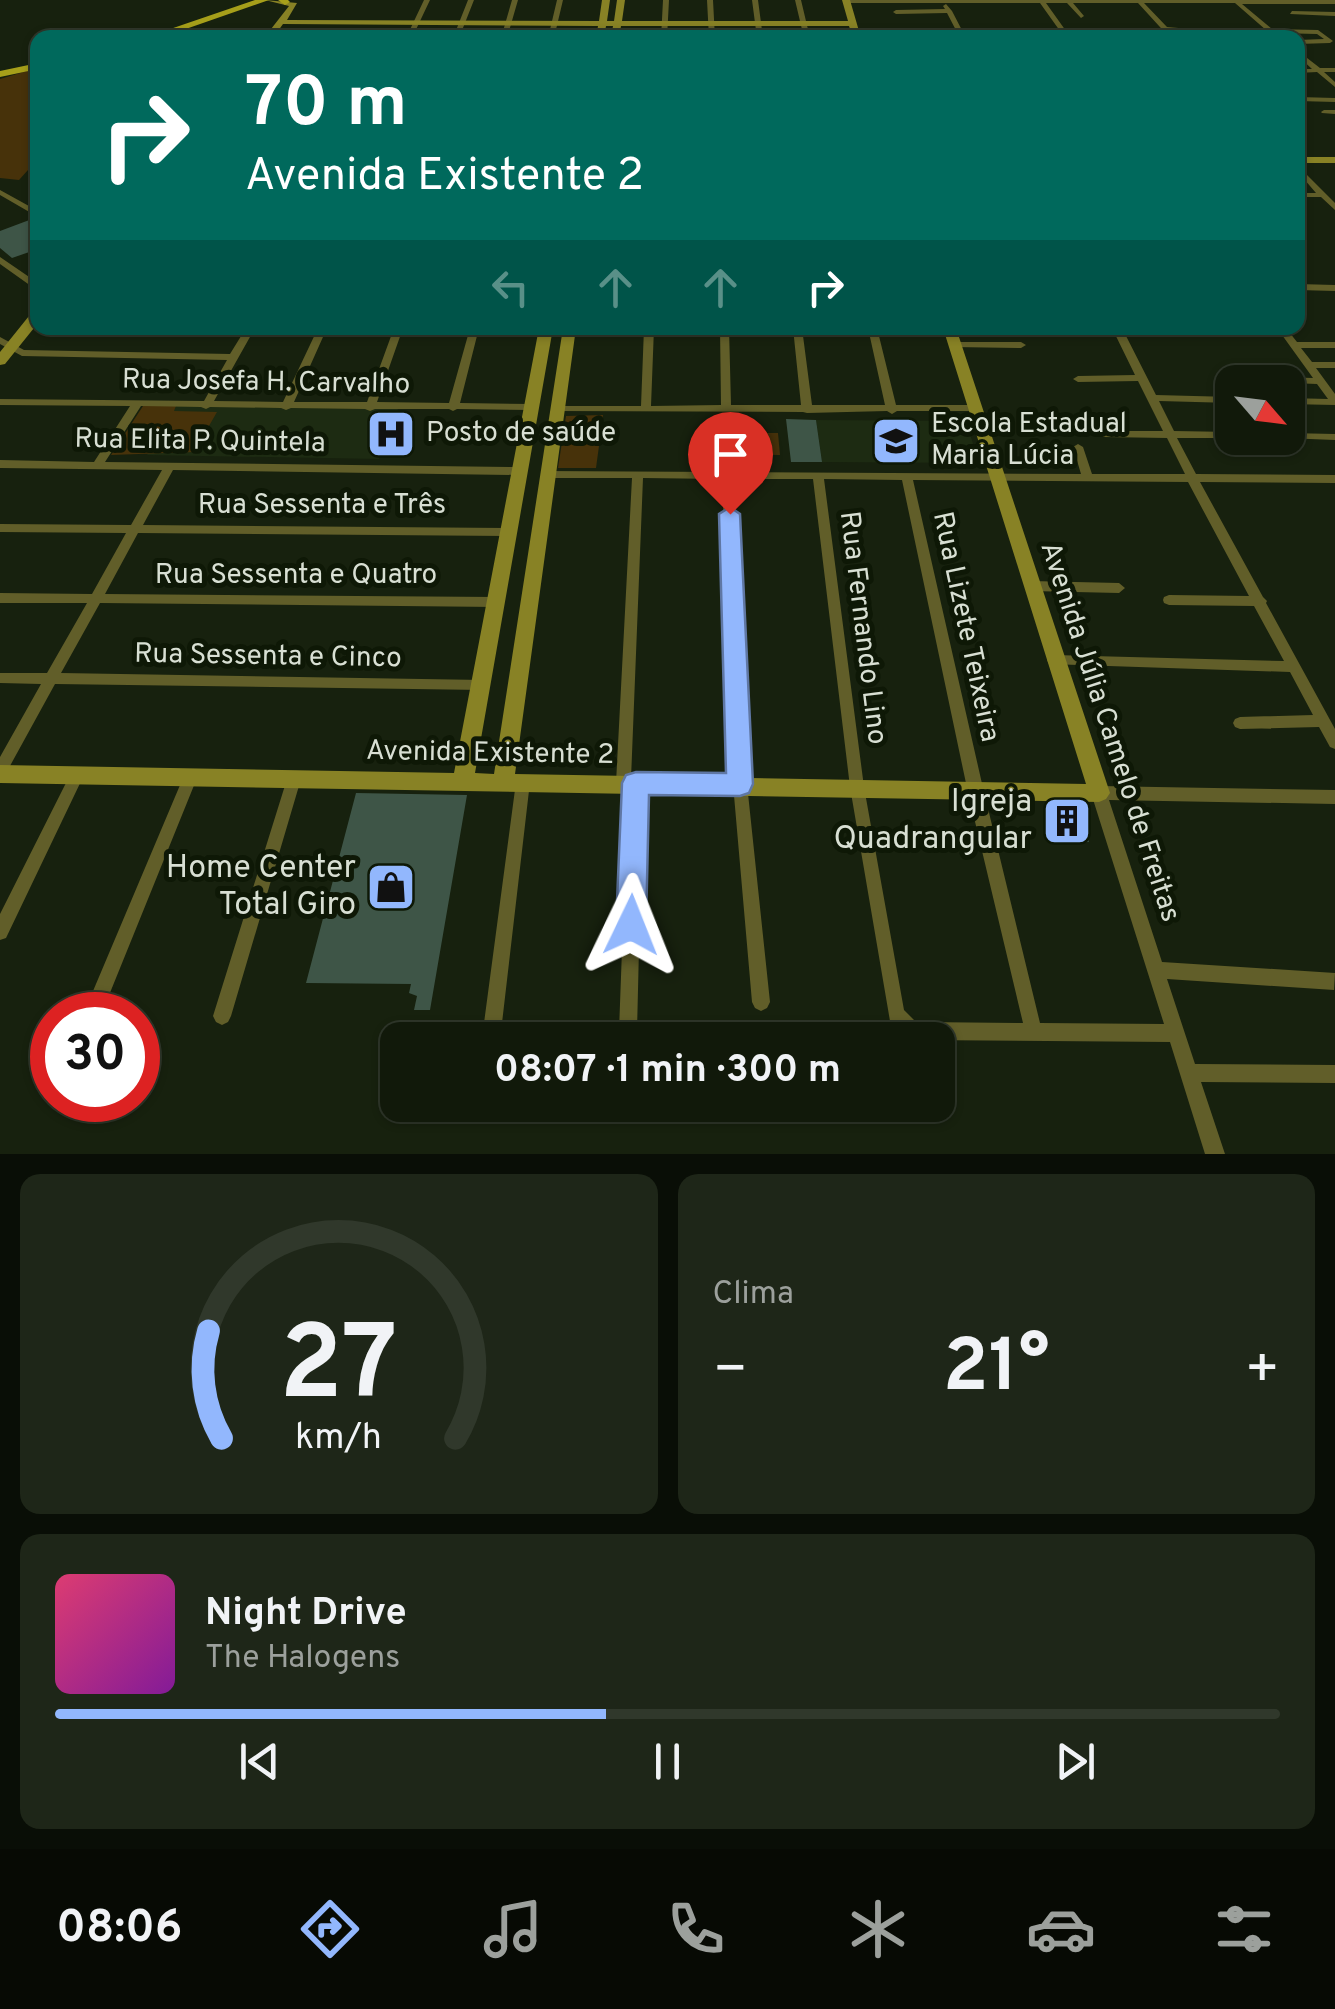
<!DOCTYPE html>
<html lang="pt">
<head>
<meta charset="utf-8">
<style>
	body { margin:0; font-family:Overpass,sans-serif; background:#1e2618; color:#f1f3f6; height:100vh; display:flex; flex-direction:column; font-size:38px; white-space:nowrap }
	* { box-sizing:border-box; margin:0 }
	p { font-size:32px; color:#9ca09c }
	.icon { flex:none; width:55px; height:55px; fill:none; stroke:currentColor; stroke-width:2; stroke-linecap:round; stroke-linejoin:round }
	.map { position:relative; height:1154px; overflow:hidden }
	.side { display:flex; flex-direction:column; gap:20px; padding:20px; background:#090e06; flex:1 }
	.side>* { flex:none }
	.banner { position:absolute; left:30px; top:30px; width:1275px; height:305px; border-radius:20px; box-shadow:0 2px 8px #0004,0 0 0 2px #30382b; background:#00695c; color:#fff; overflow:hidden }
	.needle { width:65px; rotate:118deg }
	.buttons { position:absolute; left:1215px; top:365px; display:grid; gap:20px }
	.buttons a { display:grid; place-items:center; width:90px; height:90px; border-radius:20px; background:#11190a; box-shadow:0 2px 8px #0004,0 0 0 2px #30382b; font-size:50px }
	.speed { position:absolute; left:30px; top:992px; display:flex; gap:20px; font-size:50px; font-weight:700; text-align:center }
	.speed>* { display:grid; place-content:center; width:130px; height:130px; border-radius:50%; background:#11190a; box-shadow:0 2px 8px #0004,0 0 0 2px #30382b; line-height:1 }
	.speed .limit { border:15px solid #d22; background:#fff; color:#111 }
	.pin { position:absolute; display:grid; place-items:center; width:85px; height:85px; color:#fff; margin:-102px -42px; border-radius:50% 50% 50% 0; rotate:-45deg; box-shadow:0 0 10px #0007 }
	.pin .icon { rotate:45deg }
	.me { position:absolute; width:110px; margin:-55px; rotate:2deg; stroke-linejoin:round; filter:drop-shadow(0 0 8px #0008) }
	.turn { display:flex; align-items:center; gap:35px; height:210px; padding:0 50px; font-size:45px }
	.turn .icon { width:130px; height:130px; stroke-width:2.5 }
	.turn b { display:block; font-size:70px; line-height:85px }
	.lanes { display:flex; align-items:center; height:95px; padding:0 50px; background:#0003; justify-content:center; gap:50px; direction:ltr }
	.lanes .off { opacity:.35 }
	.big { font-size:75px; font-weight:700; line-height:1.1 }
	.side .widget { flex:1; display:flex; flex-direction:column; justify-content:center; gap:15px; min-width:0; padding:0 35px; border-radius:20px; background:#1e2618 }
	.side .dial { align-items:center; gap:0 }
	.dial svg { height:260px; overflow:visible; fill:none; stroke:#30382b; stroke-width:7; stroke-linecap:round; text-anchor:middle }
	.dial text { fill:#f1f3f6; stroke:none }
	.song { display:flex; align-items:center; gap:30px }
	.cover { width:120px; height:120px; border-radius:15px; background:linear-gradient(135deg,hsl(340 70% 55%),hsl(290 70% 35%)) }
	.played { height:10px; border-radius:5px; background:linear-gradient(90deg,#92b7fd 45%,#30382b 45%) }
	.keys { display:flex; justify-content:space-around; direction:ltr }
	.heat { display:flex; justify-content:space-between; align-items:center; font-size:55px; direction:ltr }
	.side .tiles { flex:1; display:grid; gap:20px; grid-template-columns:1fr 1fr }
	.widget:last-child { grid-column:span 2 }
	.trip { position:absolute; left:380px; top:1022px; width:575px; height:100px; border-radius:20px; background:#11190a; box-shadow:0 2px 8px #0004,0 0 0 2px #30382b; font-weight:700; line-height:100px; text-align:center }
	.tab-bar { display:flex; height:160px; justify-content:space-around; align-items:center; background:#070a04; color:#9ca09c }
	.tab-bar .icon { width:70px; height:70px }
	.tab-bar .on { color:#92b7fd }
	.tab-bar b { font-size:45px; color:#f1f3f6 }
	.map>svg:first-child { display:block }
</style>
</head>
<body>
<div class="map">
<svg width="1335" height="1154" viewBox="0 0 1335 1154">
	<rect width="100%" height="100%" fill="#17210e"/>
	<path fill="#1d2b12" d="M176 406 398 409 379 459 147 455Z
		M816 420 966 421 979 463 822 462Z"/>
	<path fill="#47320a" d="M37 68V160L19 180 0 178V79Z
		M143 406H176L174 411 217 412 194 452 111 455Z
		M603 415 600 441 595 442V446H599L596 468H558L566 416Z
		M725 433H778L780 455 726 454Z"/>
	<path fill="#3e5547" d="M32 219 38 224V249L12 258 0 248V231Z
		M786 419 816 420 822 462H791Z
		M356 793 467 795 430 1010H414L417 996 409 993 411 984 306 983Z
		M1047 805H1078L1089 842 1059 843Z"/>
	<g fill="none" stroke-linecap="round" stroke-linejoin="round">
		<path fill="#615e29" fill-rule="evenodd" d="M424 0H430L412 38H406Z
			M468 0H474L459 38H453Z
			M512 0H518L507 38H501Z
			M557 0H563L554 38H548Z
			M663 0H669L667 38H661Z
			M707 0H713L715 38H709Z
			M752 0H758L763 38H757Z
			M795 0H801L810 38H804Z
			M844 0H1335V4H1242L1272 29 1318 30 1333 41 1330 43 1298 44V40L1324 39 1317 34 1276 33 1277 36H1273L1235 3H1144L1167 27 1202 30 1199 32 1171 31 1177 38H1170L1138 3H1073L1084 16 1081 18 1067 3H1046L1071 38H1065L1040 3H846Z
			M946 4 952 11 966 38H960L947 13 896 14 893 12 896 10 945 9 943 6Z
			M1292 11 1335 12V16L1290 14Z
			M1298 51 1320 68H1335V72H1324L1335 82V87L1317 72 1298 73V69H1312L1298 56Z
			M1298 97 1335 98V102L1298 101Z
			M1324 110H1335V114L1322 113 1321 112Z
			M1298 166 1335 203V210L1321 197H1298V193H1316L1298 172Z
			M33 172H38V176H33Z
			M0 190 38 211V217L0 195Z
			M0 257 38 283V291L0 264Z
			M1298 284 1335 285V291L1298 290Z
			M246 328H255L214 401 283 402 318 328H327L294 402H367L394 328H403L377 402 449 403 470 328H479L460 403 532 404 537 407 532 410 457 409 453 411 449 409H375L370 411 365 409 291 408 286 410 281 408 210 407 206 409 201 407 141 406 105 462 518 467 524 471 518 475 173 470 143 525 507 528 513 532 507 536 138 533 105 594 497 597 502 599 503 602 502 605 497 607 100 603 61 673 483 680 488 681 490 685 488 689 483 690 55 684 5 775 0 777V757L41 684 0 683V673H47L87 603H0V593L92 594 126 533 0 532V524L131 525 162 470 0 468V460L94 462 130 406 0 405V399L204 401 227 360 22 356 0 344V337L24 350 230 354Z
			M644 328H654L651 406 721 405 720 328H729L731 405H801L793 328H802L812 405H885L868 328H877L896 405H976L981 408 976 411H897L892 414 887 411 807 413 803 412 554 411V407L558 406H641Z
			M1112 328H1122L1156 395 1232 397V403L1159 401 1174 431 1232 432V438H1235H1177L1196 474 1335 475V483L1200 482 1263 597 1267 601 1266 603 1335 729V749L1330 747 1319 727 1240 729 1235 727 1233 723 1235 719 1240 717 1313 715 1290 672 1049 664 1047 660 1049 656 1054 655 1284 661 1254 606 1169 605 1164 603 1163 600 1164 597 1169 595 1249 596 1188 482 913 480 983 788 1040 1023 1164 1024 1091 793 1094 788 1099 786 1335 790V804L1109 800 1162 962 1335 973 1334 990 1167 979 1195 1064 1335 1065V1083L1201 1082 1225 1154H1205L1170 1042 921 1040 903 1033 890 1021 850 787 813 479H734L747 784 770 1002 767 1008 761 1011 755 1008 752 1002 733 784 722 479 643 478 631 779 636 777 641 778 643 783 637 1031 634 1037 628 1040 622 1037 619 1031 628 787 623 789 618 788 616 783 632 478H547L541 474 543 471 1081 474 1073 447 1078 444 1083 447 1092 474H1185L1167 438 1103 437 1098 434 1103 431H1163L1138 381 1078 382 1073 379 1078 376 1135 375ZM824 479 902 480 967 788 1023 1023 921 1022 914 1020 904 1010 864 787Z
			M1277 328H1286L1297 342H1335V348H1301L1312 362H1335V368H1316L1335 394V405L1288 404V398L1328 399 1317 384 1237 381 1236 379 1241 376 1313 378Z
			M956 342H1021L1026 345 1021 348 953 347V343Z
			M1288 433 1335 434V440L1284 438H1288Z
			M1031 581 1119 583 1125 588 1119 593 1031 591 1025 586Z
			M77 769 82 771 84 775 6 938 0 940V914L72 771Z
			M190 772 195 773 197 778 101 1015H87L85 1010 183 778 185 773Z
			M294 773 299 774 301 779 231 1016 228 1022 222 1025 216 1022 213 1016 287 779 289 774Z
			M523 776 528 777 530 782 502 1023 499 1029 493 1032 487 1029 484 1023 516 782 518 777Z"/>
		<path fill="#888225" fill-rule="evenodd" d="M265 0 297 3 287 20 599 21 602 0H610L607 21H614L617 0H625L622 21H848L842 0H850L861 38H853L849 26H621L619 38H611L613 26H606L604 38H596L598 26 283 24 273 38H264L289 6Z
			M1298 157H1335V163H1298Z
			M38 310V323L5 364 0 365V352L33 311Z
			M539 328H553L475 773 494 774 563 328H576L515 774 1086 784 943 328H956L1110 793 1106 799 1099 802 0 783V765L454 773Z"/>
		<path fill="#a69f1a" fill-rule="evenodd" d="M255 0H269L160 38H144Z
			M278 0H288L290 2 285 5Z
			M38 63V69L0 77V71Z"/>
	</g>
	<path fill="#92b7fd" stroke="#5f77a4" stroke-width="2.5" d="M730 507 740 514 753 784 749 793 740 796 649 795 646 925 642 936 631 940 621 936 616 925 622 783 626 775 636 772 726 773 719 514Z"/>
	<defs>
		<g id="hospital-square" transform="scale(2.5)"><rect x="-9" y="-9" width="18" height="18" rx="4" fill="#92b7fd" stroke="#0e1806"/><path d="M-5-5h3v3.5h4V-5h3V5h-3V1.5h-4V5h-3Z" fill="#111"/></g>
		<g id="school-square" transform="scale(2.5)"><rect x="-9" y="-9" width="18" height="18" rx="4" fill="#92b7fd" stroke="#0e1806"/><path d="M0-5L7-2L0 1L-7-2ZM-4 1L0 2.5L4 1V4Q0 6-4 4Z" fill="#111"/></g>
		<g id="building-square" transform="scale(2.5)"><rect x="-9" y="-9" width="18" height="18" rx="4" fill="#92b7fd" stroke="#0e1806"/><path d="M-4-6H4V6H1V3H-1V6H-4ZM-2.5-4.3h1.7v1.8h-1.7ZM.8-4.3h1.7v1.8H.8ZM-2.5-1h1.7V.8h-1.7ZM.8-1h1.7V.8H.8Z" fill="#111"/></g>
		<g id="shop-square" transform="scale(2.5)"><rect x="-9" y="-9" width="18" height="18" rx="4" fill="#92b7fd" stroke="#0e1806"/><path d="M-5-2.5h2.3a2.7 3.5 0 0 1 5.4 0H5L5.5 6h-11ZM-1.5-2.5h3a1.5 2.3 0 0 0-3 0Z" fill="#111"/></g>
	</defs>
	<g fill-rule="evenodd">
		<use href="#hospital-square" x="391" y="434"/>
		<use href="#school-square" x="896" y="441"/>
		<use href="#building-square" x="1067" y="821"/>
		<use href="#shop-square" x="391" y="887"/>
	</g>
	<g text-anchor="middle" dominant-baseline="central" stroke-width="10" stroke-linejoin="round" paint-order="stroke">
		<g font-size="28" fill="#d8dfd3" stroke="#0e1806">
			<text transform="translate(266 383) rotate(1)">Rua Josefa H. Carvalho</text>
			<text transform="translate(200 442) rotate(1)">Rua Elita P. Quintela</text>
			<text x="322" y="506">Rua Sessenta e Três</text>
			<text x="296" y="576">Rua Sessenta e Quatro</text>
			<text transform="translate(965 627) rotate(78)">Rua Lizete Teixeira</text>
			<text transform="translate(862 628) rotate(83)">Rua Fernando Lino</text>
			<text transform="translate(268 657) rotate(1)">Rua Sessenta e Cinco</text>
			<text transform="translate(1109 732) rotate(72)">Avenida Júlia Camelo de Freitas</text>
			<text transform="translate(490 754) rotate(1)">Avenida Existente 2</text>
		</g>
		<g font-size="28" fill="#d8dfd3" stroke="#0e1806" text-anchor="start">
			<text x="931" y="425">Escola Estadual<tspan x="931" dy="32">Maria Lúcia</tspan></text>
			<text x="426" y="434">Posto de saúde</text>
		</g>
		<g font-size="32" fill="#d8dfd3" stroke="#0e1806" text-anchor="end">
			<text x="1032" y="803">Igreja<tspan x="1032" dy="37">Quadrangular</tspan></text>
			<text x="356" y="869">Home Center<tspan x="356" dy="37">Total Giro</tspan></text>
		</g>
	</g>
</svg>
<div class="buttons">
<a><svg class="needle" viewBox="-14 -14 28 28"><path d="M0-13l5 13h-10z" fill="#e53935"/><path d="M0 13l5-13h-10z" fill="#9ca09c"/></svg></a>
</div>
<div class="speed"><div class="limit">30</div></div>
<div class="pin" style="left:730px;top:514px;background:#d93025"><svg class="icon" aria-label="arrive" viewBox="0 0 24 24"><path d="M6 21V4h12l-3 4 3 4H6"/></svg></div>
<svg class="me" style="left:631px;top:925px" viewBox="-20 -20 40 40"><path d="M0-17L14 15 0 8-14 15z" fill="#92b7fd" stroke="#fff" stroke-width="4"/></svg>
<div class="trip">08:07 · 1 min · 300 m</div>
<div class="banner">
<div class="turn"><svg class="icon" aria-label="right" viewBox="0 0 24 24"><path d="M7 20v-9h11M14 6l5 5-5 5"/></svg><div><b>70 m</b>Avenida Existente 2</div></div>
<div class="lanes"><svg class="icon off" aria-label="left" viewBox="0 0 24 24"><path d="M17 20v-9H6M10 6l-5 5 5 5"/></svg><svg class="icon off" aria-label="ahead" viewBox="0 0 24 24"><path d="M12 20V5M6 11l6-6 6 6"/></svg><svg class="icon off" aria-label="ahead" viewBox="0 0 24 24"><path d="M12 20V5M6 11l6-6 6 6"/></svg><svg class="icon" aria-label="right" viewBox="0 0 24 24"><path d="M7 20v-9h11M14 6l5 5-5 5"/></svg></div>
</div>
</div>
<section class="side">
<div class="tiles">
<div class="widget dial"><svg viewBox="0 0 100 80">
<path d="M14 69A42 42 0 1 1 86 69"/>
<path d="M14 69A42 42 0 0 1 10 36" stroke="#92b7fd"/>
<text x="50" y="56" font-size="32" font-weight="700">27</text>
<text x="50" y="72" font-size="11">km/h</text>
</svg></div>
<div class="widget"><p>Clima</p>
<div class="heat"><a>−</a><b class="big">21°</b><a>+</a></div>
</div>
<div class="widget">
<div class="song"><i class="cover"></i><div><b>Night Drive</b><p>The Halogens</p></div></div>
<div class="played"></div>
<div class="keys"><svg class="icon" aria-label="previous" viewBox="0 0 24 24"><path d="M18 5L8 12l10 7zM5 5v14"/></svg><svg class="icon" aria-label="pause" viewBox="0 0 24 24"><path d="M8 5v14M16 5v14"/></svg><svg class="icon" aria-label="next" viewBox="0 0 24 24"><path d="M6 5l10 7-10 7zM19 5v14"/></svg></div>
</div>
</div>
</section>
<nav class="tab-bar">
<b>08:06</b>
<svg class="icon on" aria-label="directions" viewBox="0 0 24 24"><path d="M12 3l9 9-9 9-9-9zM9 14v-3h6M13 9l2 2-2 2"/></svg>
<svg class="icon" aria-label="music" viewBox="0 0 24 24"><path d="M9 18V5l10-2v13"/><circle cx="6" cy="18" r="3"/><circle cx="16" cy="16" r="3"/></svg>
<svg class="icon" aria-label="phone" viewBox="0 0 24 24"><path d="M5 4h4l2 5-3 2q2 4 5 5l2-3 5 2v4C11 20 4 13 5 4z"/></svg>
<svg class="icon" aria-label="climate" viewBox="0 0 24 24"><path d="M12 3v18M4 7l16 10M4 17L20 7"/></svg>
<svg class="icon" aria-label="car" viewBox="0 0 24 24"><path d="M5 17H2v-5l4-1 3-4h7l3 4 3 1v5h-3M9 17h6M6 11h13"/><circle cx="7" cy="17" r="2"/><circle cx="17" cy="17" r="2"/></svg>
<svg class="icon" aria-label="filters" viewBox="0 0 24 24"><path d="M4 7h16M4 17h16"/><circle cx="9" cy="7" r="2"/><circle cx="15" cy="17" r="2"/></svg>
</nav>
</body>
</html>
